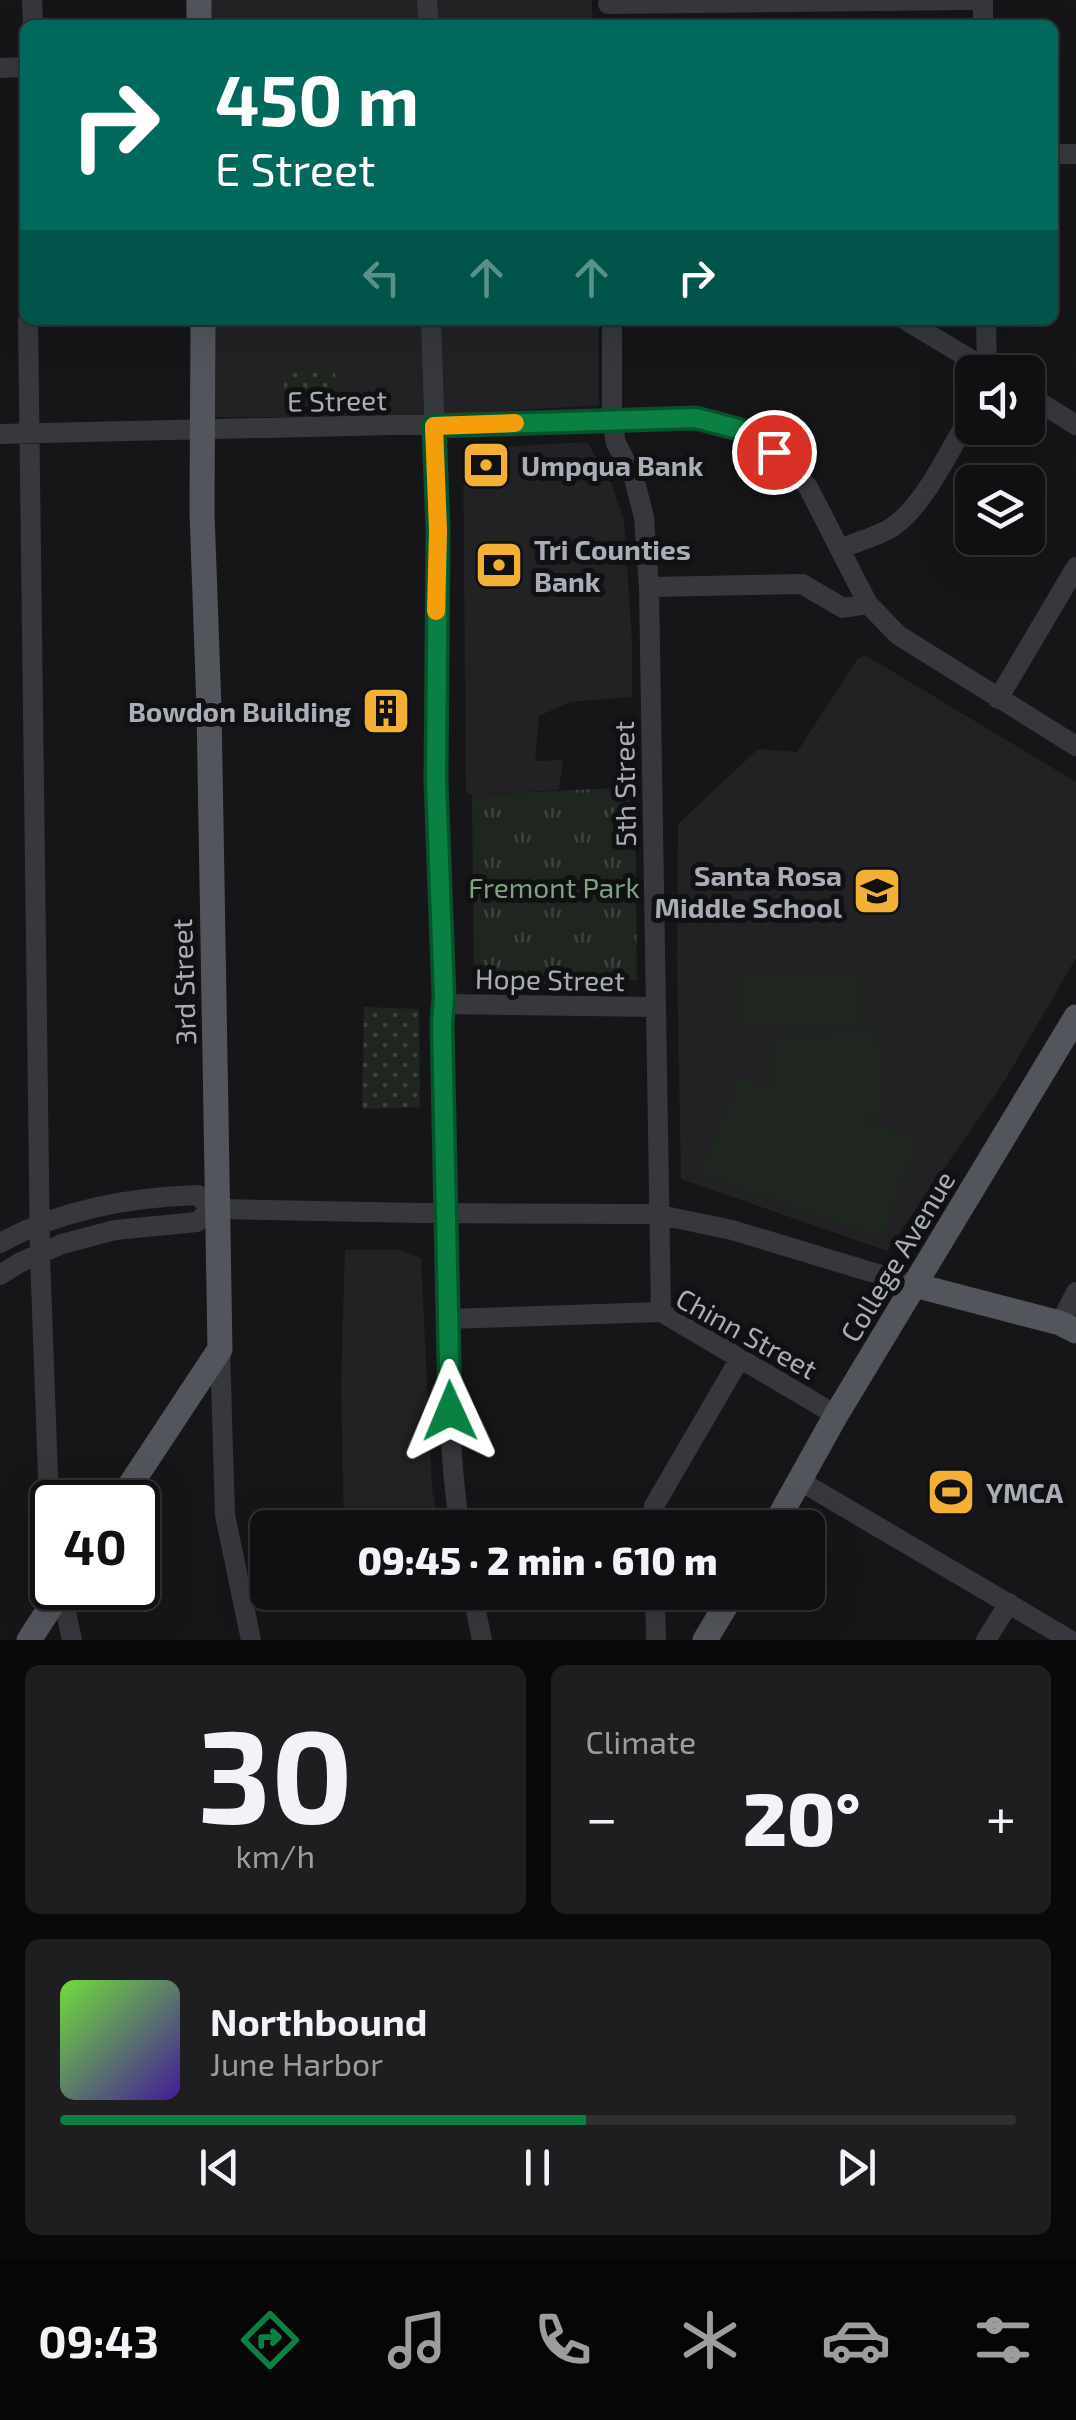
<!DOCTYPE html>
<html lang="en">
<head>
<meta charset="utf-8">
<style>
	body { margin:0; font-family:"Exo 2",sans-serif; background:#1e1e20; color:#f1f3f6; height:100vh; display:flex; flex-direction:column; font-size:38px; white-space:nowrap }
	* { box-sizing:border-box; margin:0 }
	p { font-size:32px; color:#9c9d9f }
	.icon { flex:none; width:55px; height:55px; fill:none; stroke:currentColor; stroke-width:2; stroke-linecap:round; stroke-linejoin:round }
	.map { position:relative; height:1640px; overflow:hidden }
	.panel { display:flex; flex-direction:column; gap:25px; padding:25px; background:#09090a; flex:1 }
	.panel>* { flex:none }
	.guide { position:absolute; left:20px; top:20px; width:1038px; height:305px; border-radius:15px; box-shadow:0 10px 40px #0002,0 0 0 2px #303032; background:#00695c; color:#fff; overflow:hidden }
	.buttons { position:absolute; left:955px; top:355px; display:grid; gap:20px }
	.buttons a { display:grid; place-items:center; width:90px; height:90px; border-radius:15px; background:#101012; box-shadow:0 10px 40px #0002,0 0 0 2px #303032; font-size:50px }
	.speed { position:absolute; left:30px; top:1480px; display:flex; gap:20px; font-size:50px; font-weight:700; text-align:center }
	.speed>* { display:grid; place-content:center; width:130px; height:130px; border-radius:50%; background:#101012; box-shadow:0 10px 40px #0002,0 0 0 2px #303032; line-height:1 }
	.speed .limit { border:5px solid #111; border-radius:15px; background:#fff; color:#111 }
	.pin { position:absolute; display:grid; place-items:center; width:85px; height:85px; color:#fff; margin:-42px; border:5px solid #fff; border-radius:50%; box-shadow:0 2px 10px #0007 }
	.me { position:absolute; width:110px; margin:-55px; rotate:359deg; stroke-linejoin:round; filter:drop-shadow(0 0 8px #0008) }
	.turn { display:flex; align-items:center; gap:35px; height:210px; padding:0 30px; font-size:45px }
	.turn .icon { width:130px; height:130px; stroke-width:2.5 }
	.turn b { display:block; font-size:70px; line-height:85px }
	.lanes { display:flex; align-items:center; height:95px; padding:0 30px; background:#0003; justify-content:center; gap:50px; direction:ltr }
	.lanes .off { opacity:.35 }
	.big { font-size:75px; font-weight:800; line-height:1.1 }
	.panel .tile { flex:1; display:flex; flex-direction:column; justify-content:center; gap:15px; min-width:0; padding:0 35px; border-radius:15px; background:#1e1e20 }
	.panel .dial { align-items:center; gap:0 }
	.dial b { font-size:130px; line-height:1 }
	.song { display:flex; align-items:center; gap:30px }
	.cover { width:120px; height:120px; border-radius:15px; background:linear-gradient(135deg,hsl(100 70% 55%),hsl(260 70% 35%)) }
	.played { height:10px; border-radius:5px; background:linear-gradient(90deg,#0b8043 55%,#303032 55%) }
	.keys { display:flex; justify-content:space-around; direction:ltr }
	.heat { display:flex; justify-content:space-between; align-items:center; font-size:55px; direction:ltr }
	.panel .tiles { flex:1; display:grid; gap:25px; grid-template-columns:1fr 1fr }
	.tile:last-child { grid-column:span 2 }
	.trip { position:absolute; left:250px; top:1510px; width:575px; height:100px; border-radius:15px; background:#101012; box-shadow:0 10px 40px #0002,0 0 0 2px #303032; font-weight:800; line-height:100px; text-align:center }
	.dock { display:flex; height:160px; justify-content:space-around; align-items:center; background:#060607; color:#9c9d9f }
	.dock .icon { width:70px; height:70px }
	.dock .current { color:#0b8043 }
	.dock b { font-size:45px; color:#f1f3f6 }
	.map>svg:first-child { display:block }
</style>
</head>
<body>
<div class="map">
<svg width="1076" height="1640" viewBox="0 0 1076 1640">
	<defs>
		<pattern id="grass-dots" width="8" height="8" patternUnits="userSpaceOnUse" patternTransform="scale(2.5)"><rect width="8" height="8" fill="#1e261f"/><path d="M2 2h.1M6 6h.1" fill="none" stroke="#3c433d" stroke-width="1.8" stroke-linecap="round"/></pattern>
		<pattern id="park-tufts" width="24" height="20" patternUnits="userSpaceOnUse" patternTransform="scale(2.5)"><rect width="24" height="20" fill="#1e261f"/><path d="M3 7l-1-3M5 7V3M7 7l1-3M15 17l-1-3M17 17v-4M19 17l1-3" fill="none" stroke="#3c433d"/></pattern>
	</defs>
	<rect width="100%" height="100%" fill="#161618"/>
	<path fill="#222225" d="M201 0H592V25H201Z
		M209 320H598L599 405 419 417H211Z
		M587 442 612 485 624 520 632 641V697L570 702 539 716 535 761 563 760 559 790 472 795 466 792 463 449Z
		M865 655 1076 782V958L1004 1082 887 1251 681 1179 677 960 678 824 758 749 797 752 857 660Z
		M345 1250H400L421 1258 432 1488 439 1527H344L341 1385Z"/>
	<path fill="url(#grass-dots)" d="M284 370H335L336 388 346 389V393H303L302 389H284Z
		M364 1007 419 1009 420 1107 362 1109Z"/>
	<path fill="url(#park-tufts)" d="M635 787 637 980 538 984 480 989 474 984 472 795Z"/>
	<path fill="#1e261f" d="M859 976 861 1024 740 1029 738 977Z
		M878 1027 882 1109 864 1120 918 1139 882 1237 700 1175 738 1076 770 1087 773 1039Z"/>
	<g fill="none" stroke-linecap="round" stroke-linejoin="round">
		<path stroke="#37383d" stroke-width="20" d="M32 0 33 25
			M427 0 429 25
			M983 0V25
			M608 4 970 0
			M0 68 25 67
			M1052 154H1076
			M28 320 40 1255 49 1504 52 1533
			M431 320 438 530 436 781 444 997 442 1023C444 1097 446 1171 448 1245 450 1339 445 1434 460 1528
			M612 320V421L616 443 634 478 644 517 649 587 661 1312
			M905 320 992 372
			M986 320 987 372
			M1028 395 1076 425
			M0 434 695 418 739 429 775 453 808 487 868 604 898 635 1076 746
			M840 549C856 542 876 537 891 528 924 507 952 446 972 412
			M649 587 802 584 843 608 868 604
			M998 699 1076 567
			M444 1004 656 1007
			M0 1243C60 1210 130 1197 198 1195L211 1209H220L421 1213 643 1214 660 1215 732 1230 914 1285
			M0 1275 19 1263 62 1244 115 1230 197 1222 211 1209
			M447 1319 661 1312 836 1415
			M1060 1323 1076 1292
			M220 1349 225 1515 251 1640
			M800 1481 1070 1640
			M655 1528 654 1506 739 1360
			M61 1588 72 1640
			M472 1592 482 1640
			M655 1592 656 1640
			M986 1640 1009 1603"/>
		<path stroke="#53555c" stroke-width="25" d="M199 0V25
			M914 1285 1060 1323 1076 1331
			M119 1502 220 1349 209 708 202 512 203 320
			M773 1528 836 1415 1076 1017
			M29 1640 63 1588
			M705 1640 734 1592"/>
	</g>
	<g fill="none" stroke-linecap="round" stroke-linejoin="round">
		<g stroke="#07532c" stroke-width="25">
			<path id="route" d="M450 1411 442 1023 444 997 436 781 438 530 434 426 696 418 738 429 774 452"/>
		</g>
		<use href="#route" stroke="#0b8043" stroke-width="18"/>
		<path stroke="#f59e0b" stroke-width="18" d="M436 611 438 530 434 426 515 423"/>
	</g>
	<defs>
		<g id="bank-square" transform="scale(2.5)"><rect x="-9" y="-9" width="18" height="18" rx="4" fill="#f2b134" stroke="#111113"/><path d="M-6-4H6V4H-6ZM0-2.3a2.3 2.3 0 1 0 0 4.6a2.3 2.3 0 1 0 0-4.6Z" fill="#111"/></g>
		<g id="building-square" transform="scale(2.5)"><rect x="-9" y="-9" width="18" height="18" rx="4" fill="#f2b134" stroke="#111113"/><path d="M-4-6H4V6H1V3H-1V6H-4ZM-2.5-4.3h1.7v1.8h-1.7ZM.8-4.3h1.7v1.8H.8ZM-2.5-1h1.7V.8h-1.7ZM.8-1h1.7V.8H.8Z" fill="#111"/></g>
		<g id="school-square" transform="scale(2.5)"><rect x="-9" y="-9" width="18" height="18" rx="4" fill="#f2b134" stroke="#111113"/><path d="M0-5L7-2L0 1L-7-2ZM-4 1L0 2.5L4 1V4Q0 6-4 4Z" fill="#111"/></g>
		<g id="stadium-square" transform="scale(2.5)"><rect x="-9" y="-9" width="18" height="18" rx="4" fill="#f2b134" stroke="#111113"/><path d="M0-5a6.5 5 0 1 0 0 10a6.5 5 0 1 0 0-10ZM-3.5-1.8h7v3.6h-7Z" fill="#111"/></g>
	</defs>
	<g fill-rule="evenodd">
		<use href="#bank-square" x="486" y="465"/>
		<use href="#bank-square" x="499" y="565"/>
		<use href="#building-square" x="386" y="711"/>
		<use href="#school-square" x="877" y="891"/>
		<use href="#stadium-square" x="951" y="1492"/>
	</g>
	<g text-anchor="middle" dominant-baseline="central" stroke-width="10" stroke-linejoin="round" paint-order="stroke">
		<g font-size="28" fill="#a8adb8" stroke="#111113">
			<text transform="translate(337 400) rotate(-1)">E Street</text>
			<text transform="translate(624 784) rotate(-91)">5th Street</text>
			<text transform="translate(550 979) rotate(1)">Hope Street</text>
			<text transform="translate(183 982) rotate(-92)">3rd Street</text>
			<text transform="translate(897 1256) rotate(-59)">College Avenue</text>
			<text transform="translate(747 1333) rotate(29)">Chinn Street</text>
		</g>
		<g font-size="28" font-weight="bold" fill="#a8adb8" stroke="#111113" text-anchor="start">
			<text x="521" y="465">Umpqua Bank</text>
			<text x="534" y="549">Tri Counties<tspan x="534" dy="32">Bank</tspan></text>
			<text x="351" y="711" text-anchor="end">Bowdon Building</text>
			<text x="842" y="875" text-anchor="end">Santa Rosa<tspan x="842" dy="32">Middle School</tspan></text>
			<text x="986" y="1492">YMCA</text>
		</g>
		<g font-size="28" fill="#7fa381" stroke="#111113">
			<text x="554" y="887">Fremont Park</text>
		</g>
	</g>
</svg>
<div class="buttons">
<a><svg class="icon" aria-label="sound" viewBox="0 0 24 24"><path d="M4 9h4l5-4v14l-5-4H4zM17 9q2 3 0 6"/></svg></a>
<a><svg class="icon" aria-label="layers" viewBox="0 0 24 24"><path d="M12 4l9 5-9 5-9-5zM3 14l9 5 9-5"/></svg></a>
</div>
<div class="speed"><div class="limit">40</div></div>
<div class="pin" style="left:774px;top:452px;background:#d93025"><svg class="icon" aria-label="arrive" viewBox="0 0 24 24"><path d="M6 21V4h12l-3 4 3 4H6"/></svg></div>
<svg class="me" style="left:450px;top:1411px" viewBox="-20 -20 40 40"><path d="M0-17L14 15 0 8-14 15z" fill="#0b8043" stroke="#fff" stroke-width="4"/></svg>
<div class="trip">09:45 · 2 min · 610 m</div>
<div class="guide">
<div class="turn"><svg class="icon" aria-label="right" viewBox="0 0 24 24"><path d="M7 20v-9h11M14 6l5 5-5 5"/></svg><div><b>450 m</b>E Street</div></div>
<div class="lanes"><svg class="icon off" aria-label="left" viewBox="0 0 24 24"><path d="M17 20v-9H6M10 6l-5 5 5 5"/></svg><svg class="icon off" aria-label="ahead" viewBox="0 0 24 24"><path d="M12 20V5M6 11l6-6 6 6"/></svg><svg class="icon off" aria-label="ahead" viewBox="0 0 24 24"><path d="M12 20V5M6 11l6-6 6 6"/></svg><svg class="icon" aria-label="right" viewBox="0 0 24 24"><path d="M7 20v-9h11M14 6l5 5-5 5"/></svg></div>
</div>
</div>
<section class="panel">
<div class="tiles">
<div class="tile dial"><b>30</b><p>km/h</p></div>
<div class="tile"><p>Climate</p>
<div class="heat"><a>−</a><b class="big">20°</b><a>+</a></div>
</div>
<div class="tile">
<div class="song"><i class="cover"></i><div><b>Northbound</b><p>June Harbor</p></div></div>
<div class="played"></div>
<div class="keys"><svg class="icon" aria-label="previous" viewBox="0 0 24 24"><path d="M18 5L8 12l10 7zM5 5v14"/></svg><svg class="icon" aria-label="pause" viewBox="0 0 24 24"><path d="M8 5v14M16 5v14"/></svg><svg class="icon" aria-label="next" viewBox="0 0 24 24"><path d="M6 5l10 7-10 7zM19 5v14"/></svg></div>
</div>
</div>
</section>
<nav class="dock">
<b>09:43</b>
<svg class="icon current" aria-label="directions" viewBox="0 0 24 24"><path d="M12 3l9 9-9 9-9-9zM9 14v-3h6M13 9l2 2-2 2"/></svg>
<svg class="icon" aria-label="music" viewBox="0 0 24 24"><path d="M9 18V5l10-2v13"/><circle cx="6" cy="18" r="3"/><circle cx="16" cy="16" r="3"/></svg>
<svg class="icon" aria-label="phone" viewBox="0 0 24 24"><path d="M5 4h4l2 5-3 2q2 4 5 5l2-3 5 2v4C11 20 4 13 5 4z"/></svg>
<svg class="icon" aria-label="climate" viewBox="0 0 24 24"><path d="M12 3v18M4 7l16 10M4 17L20 7"/></svg>
<svg class="icon" aria-label="car" viewBox="0 0 24 24"><path d="M5 17H2v-5l4-1 3-4h7l3 4 3 1v5h-3M9 17h6M6 11h13"/><circle cx="7" cy="17" r="2"/><circle cx="17" cy="17" r="2"/></svg>
<svg class="icon" aria-label="filters" viewBox="0 0 24 24"><path d="M4 7h16M4 17h16"/><circle cx="9" cy="7" r="2"/><circle cx="15" cy="17" r="2"/></svg>
</nav>
</body>
</html>
